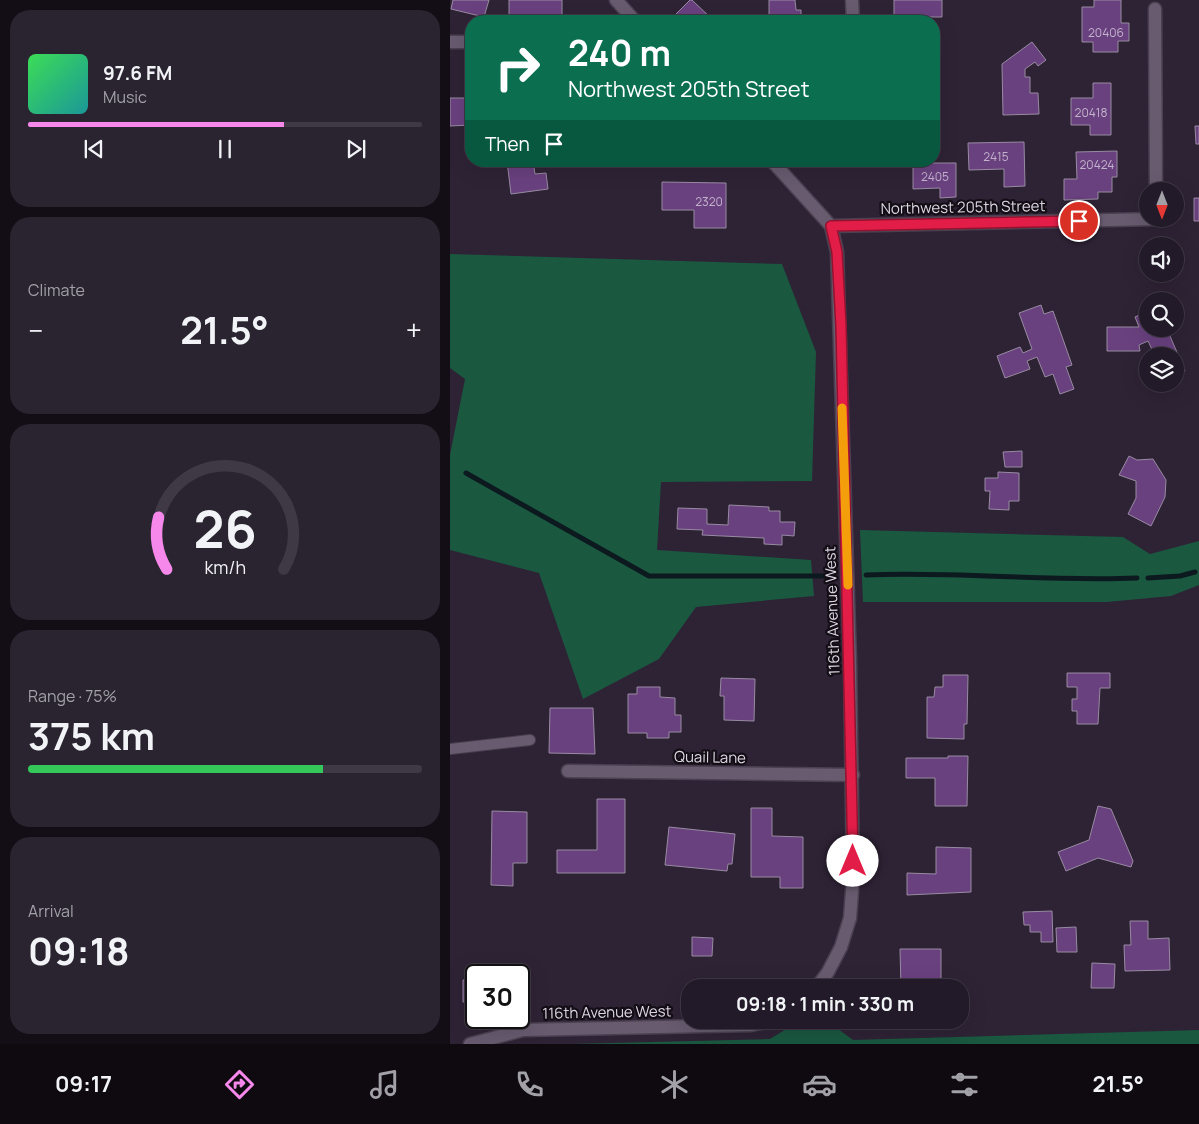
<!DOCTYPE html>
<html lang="en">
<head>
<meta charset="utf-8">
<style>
	body { margin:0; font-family:Manrope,sans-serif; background:#2a2330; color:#f1f3f6; height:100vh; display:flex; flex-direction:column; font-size:19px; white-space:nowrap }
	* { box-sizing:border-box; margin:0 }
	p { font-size:16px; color:#a2a1a8 }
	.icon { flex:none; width:28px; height:28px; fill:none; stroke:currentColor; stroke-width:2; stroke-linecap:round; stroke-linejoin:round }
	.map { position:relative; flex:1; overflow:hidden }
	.sheet { display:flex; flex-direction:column; gap:10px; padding:10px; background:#130e16; width:450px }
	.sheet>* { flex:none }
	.hud { position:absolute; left:15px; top:15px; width:475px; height:152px; border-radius:20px; box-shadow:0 5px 20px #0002,0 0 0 1px #3f3845; background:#0b6e4f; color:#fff; overflow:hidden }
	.needle { width:32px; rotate:180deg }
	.tools { position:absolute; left:689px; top:182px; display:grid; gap:10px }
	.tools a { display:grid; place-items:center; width:45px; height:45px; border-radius:50%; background:#221a28; box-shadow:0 5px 20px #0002,0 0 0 1px #3f3845; font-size:25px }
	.speed { position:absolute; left:15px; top:964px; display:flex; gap:10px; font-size:25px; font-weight:700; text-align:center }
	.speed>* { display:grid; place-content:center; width:65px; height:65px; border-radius:50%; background:#221a28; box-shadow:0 5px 20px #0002,0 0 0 1px #3f3845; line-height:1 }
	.speed .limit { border:2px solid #111; border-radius:8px; background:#fff; color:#111 }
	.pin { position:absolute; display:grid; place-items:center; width:42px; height:42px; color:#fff; margin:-21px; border:2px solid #fff; border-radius:50%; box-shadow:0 1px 5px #0007 }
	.me { position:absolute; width:55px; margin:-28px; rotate:0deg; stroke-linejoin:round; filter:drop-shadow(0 0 4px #0008) }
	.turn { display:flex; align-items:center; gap:18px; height:105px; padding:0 20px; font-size:22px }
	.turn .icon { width:65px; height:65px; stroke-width:2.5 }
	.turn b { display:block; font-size:35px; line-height:42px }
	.then { display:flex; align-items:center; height:48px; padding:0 20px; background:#0003; gap:10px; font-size:19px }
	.big { font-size:38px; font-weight:700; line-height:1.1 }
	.sheet .card { flex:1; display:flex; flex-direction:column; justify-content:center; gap:8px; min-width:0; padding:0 18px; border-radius:20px; background:#2a2330 }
	.sheet .dial { align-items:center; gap:0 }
	.dial svg { height:130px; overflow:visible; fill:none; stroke:#3f3845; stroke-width:7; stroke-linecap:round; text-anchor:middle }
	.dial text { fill:#f1f3f6; stroke:none }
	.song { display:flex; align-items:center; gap:15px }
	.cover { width:60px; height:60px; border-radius:8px; background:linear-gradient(135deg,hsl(130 70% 55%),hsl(180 70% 35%)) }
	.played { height:5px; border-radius:2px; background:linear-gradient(90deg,#f788eb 65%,#3f3845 65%) }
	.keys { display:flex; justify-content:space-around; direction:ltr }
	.heat { display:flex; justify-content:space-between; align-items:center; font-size:28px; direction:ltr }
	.charge { height:8px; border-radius:4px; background:linear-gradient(90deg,#34c759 75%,#3f3845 0) }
	.trip { position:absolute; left:231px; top:979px; width:288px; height:50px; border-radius:20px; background:#221a28; box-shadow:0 5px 20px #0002,0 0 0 1px #3f3845; font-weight:700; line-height:50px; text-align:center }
	.tabs { display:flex; height:80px; justify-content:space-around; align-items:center; background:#0e0a10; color:#a2a1a8 }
	.tabs .icon { width:35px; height:35px }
	.tabs .active { color:#f788eb }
	.tabs b { font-size:22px; color:#f1f3f6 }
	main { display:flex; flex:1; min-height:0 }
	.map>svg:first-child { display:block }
</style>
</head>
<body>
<main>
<section class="sheet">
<div class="card">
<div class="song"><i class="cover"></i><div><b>97.6 FM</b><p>Music</p></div></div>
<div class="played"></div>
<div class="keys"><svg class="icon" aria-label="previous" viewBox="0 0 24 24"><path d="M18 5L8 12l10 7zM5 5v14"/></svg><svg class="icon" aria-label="pause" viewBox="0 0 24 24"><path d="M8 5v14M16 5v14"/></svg><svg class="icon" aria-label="next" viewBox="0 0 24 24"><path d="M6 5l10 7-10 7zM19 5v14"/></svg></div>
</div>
<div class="card"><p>Climate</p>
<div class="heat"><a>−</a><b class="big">21.5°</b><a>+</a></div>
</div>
<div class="card dial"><svg viewBox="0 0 100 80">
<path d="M14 69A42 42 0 1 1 86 69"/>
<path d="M14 69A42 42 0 0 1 9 37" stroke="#f788eb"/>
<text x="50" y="56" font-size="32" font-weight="700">26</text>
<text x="50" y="72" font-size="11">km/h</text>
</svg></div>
<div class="card"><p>Range · 75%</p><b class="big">375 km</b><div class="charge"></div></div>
<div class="card"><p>Arrival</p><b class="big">09:18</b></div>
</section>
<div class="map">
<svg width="749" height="1044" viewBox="0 0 749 1044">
	<rect width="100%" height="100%" fill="#2e2335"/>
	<path fill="#1a5840" d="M0 254 332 264 366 352 362 481 211 482 207 550 361 560 364 596 246 607 209 659 133 699 89 573 0 550V455L15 379 0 368Z
		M410 530 673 537 700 554 749 541V585L721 596 657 602H413Z
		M351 1020H376L403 1040 749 1030V1044H122L320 1039Z"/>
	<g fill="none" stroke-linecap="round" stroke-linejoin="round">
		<path stroke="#0c1a1f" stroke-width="5" d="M16 473 199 576H378
			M416 575C506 571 597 582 687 578
			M698 578 730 576 745 572"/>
	</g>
	<path fill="#69417f" stroke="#988ba1" d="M3 0H39L34 17 1 9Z
		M59 0H112V15H59Z
		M240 0H242L264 21H228L223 17Z
		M319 0H345L346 10H351V21H319Z
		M444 0H492V17H478V21H455V15H444Z
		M644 0H671V23H679V41H668V52H643V42H632V7H644Z
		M582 42 596 60 588 66 585 62 575 69V77H580V93H588L589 114 553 115 552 64Z
		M643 83H661V135H640V125H621V98H643Z
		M0 98H16V101H21V125L0 126Z
		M745 126H749V144H746Z
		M574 142 575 186 554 187V169L519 170 518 143Z
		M667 151V177H662V192H648V199L614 200V179H627L626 152Z
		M57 161H83L85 174 96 173 98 189 61 194Z
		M463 163H506V197L490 198V188L463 189Z
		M212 182 276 183V228H244V210H212Z
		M744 198H749V221H744Z
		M591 305 594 314 603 311 622 365 616 367 624 389 610 394 603 374 595 377 587 357 577 361 580 369 555 378 547 356 570 347 573 353 582 349 569 313Z
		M725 307 732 321 725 324Z
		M698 311V329H717L735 371 725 376V356H705L698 341 689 345 690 351H657V327H689L685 317Z
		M572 451V467H555L553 452Z
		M679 456 687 460 703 459 716 480 715 497 701 526 678 514 686 498V481L669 475Z
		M548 472 569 473V501H559V510L539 509 540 491H535V478H548Z
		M279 505 319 507V511H330V522H345L344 536 332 535V545L314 544V538L252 535 253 530 227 529 228 508 257 509V524L278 525Z
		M617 673H660V688H650L648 724H627V711H622V699H627V687H617Z
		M493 675H518L517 724H514V739L477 738V697H484L485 687H493Z
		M271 678 305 679 304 721 274 720V696H270Z
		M187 687H210V697L225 698V715H231V732H219V738H197V733H178V694H187Z
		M100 708H143L145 754 99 753Z
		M498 756H518L517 806H485V778H456V758H498Z
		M147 799H175V873H107V850H147Z
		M648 806 661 809 683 861 681 867 648 858 616 871 608 852 639 840Z
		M301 808H322V836L353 837V888H330V877H301Z
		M42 811 77 812V863H63V886L41 885Z
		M219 827 285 834 282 864H278L277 871 215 865Z
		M486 847 521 848V892L457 895V873L486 874Z
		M602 911 603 942H591V932H580V925H574L573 912Z
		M680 921H698V939L719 938 720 970 675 971 674 945H681Z
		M626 927 627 952H607L606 928Z
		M242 937 263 938 262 956H242Z
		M450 949H491V988H451Z
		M642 963 665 964 664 988H641Z
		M13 980H26V1002H13Z"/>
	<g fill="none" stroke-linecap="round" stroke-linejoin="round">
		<g stroke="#4a4050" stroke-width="12">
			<path id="service" d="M0 749 80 740"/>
		</g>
		<g stroke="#4a4050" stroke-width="15">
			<path id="minor" d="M166 0 185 21
				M402 0 403 21
				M705 9 706 191
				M0 42H21
				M322 161 381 226 387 252 400 661 403 878 400 918 391 947 378 972 366 988
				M381 226 705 219
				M118 771 403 775
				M20 1044 73 1030 301 1025 326 1020"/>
		</g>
		<use href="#service" stroke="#685b70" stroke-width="10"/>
		<use href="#minor" stroke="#685b70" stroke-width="12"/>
	</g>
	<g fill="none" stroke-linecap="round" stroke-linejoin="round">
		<g stroke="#92132f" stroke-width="12">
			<path id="route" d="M403 861 391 326 387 252 381 226 629 221"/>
		</g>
		<use href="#route" stroke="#e11d48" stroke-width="9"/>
		<path stroke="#f59e0b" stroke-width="9" d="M392 408 398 585"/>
	</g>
	<g text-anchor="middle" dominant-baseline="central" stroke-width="4.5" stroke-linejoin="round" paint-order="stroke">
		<g font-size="12" fill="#c2b2cb">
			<text x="656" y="32">20406</text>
			<text x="641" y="112">20418</text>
			<text x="546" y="156">2415</text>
			<text x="647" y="164">20424</text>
			<text x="485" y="176">2405</text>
			<text x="259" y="201">2320</text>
		</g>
		<g font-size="15" fill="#dfd8e4" stroke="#130e16">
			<text transform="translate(513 207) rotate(-1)">Northwest 205th Street</text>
			<text transform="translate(382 611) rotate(-92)">116th Avenue West</text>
			<text transform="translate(260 757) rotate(1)">Quail Lane</text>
			<text transform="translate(157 1012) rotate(-1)">116th Avenue West</text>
		</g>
	</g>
</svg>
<div class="tools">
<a><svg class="needle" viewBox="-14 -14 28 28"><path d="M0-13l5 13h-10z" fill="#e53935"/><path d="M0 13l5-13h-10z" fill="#a2a1a8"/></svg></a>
<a><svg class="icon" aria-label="sound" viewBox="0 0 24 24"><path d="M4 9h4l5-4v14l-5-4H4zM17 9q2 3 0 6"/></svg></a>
<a><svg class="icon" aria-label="search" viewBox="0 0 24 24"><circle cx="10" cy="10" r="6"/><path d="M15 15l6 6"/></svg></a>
<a><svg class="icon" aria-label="layers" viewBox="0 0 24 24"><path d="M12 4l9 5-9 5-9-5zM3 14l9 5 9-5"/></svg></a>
</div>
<div class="speed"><div class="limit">30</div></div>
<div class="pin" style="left:629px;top:221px;background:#d93025"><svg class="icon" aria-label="arrive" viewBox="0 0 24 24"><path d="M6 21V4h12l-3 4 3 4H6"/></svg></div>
<svg class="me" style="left:403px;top:861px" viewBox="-20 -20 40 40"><circle r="19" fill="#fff"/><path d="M0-13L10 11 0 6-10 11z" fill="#e11d48"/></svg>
<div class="trip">09:18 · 1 min · 330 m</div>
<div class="hud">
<div class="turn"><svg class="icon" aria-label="right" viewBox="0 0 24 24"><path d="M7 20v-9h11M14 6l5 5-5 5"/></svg><div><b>240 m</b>Northwest 205th Street</div></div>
<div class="then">Then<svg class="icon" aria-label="arrive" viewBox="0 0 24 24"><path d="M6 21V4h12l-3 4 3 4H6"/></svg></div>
</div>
</div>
</main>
<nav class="tabs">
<b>09:17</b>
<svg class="icon active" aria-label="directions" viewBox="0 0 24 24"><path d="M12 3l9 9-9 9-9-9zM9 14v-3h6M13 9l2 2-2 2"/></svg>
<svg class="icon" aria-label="music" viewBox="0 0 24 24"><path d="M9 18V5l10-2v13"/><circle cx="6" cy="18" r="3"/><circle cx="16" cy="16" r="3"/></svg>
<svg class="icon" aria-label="phone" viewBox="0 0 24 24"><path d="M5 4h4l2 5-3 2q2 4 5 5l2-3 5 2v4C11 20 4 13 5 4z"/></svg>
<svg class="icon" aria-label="climate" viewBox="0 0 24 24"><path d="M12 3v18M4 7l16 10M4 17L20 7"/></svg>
<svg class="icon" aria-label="car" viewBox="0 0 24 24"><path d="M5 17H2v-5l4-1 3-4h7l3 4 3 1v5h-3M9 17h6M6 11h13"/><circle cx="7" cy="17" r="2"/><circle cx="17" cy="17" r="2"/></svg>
<svg class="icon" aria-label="filters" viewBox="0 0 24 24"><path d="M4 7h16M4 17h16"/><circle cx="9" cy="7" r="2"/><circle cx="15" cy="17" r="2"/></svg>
<b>21.5°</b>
</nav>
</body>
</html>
